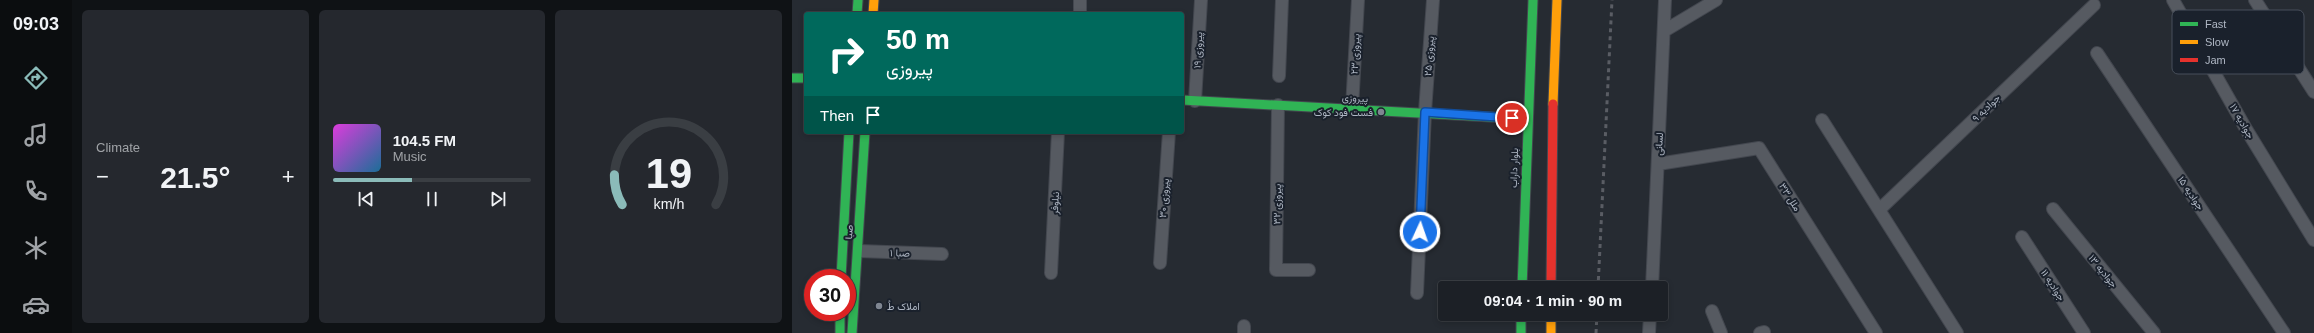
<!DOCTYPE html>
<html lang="en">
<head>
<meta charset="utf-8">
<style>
	body { margin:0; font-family:Helvetica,Vazirmatn,sans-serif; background:#25282e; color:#f1f3f6; height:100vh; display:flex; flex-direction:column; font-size:15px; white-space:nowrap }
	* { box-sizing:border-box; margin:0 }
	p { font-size:13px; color:#a0a3a7 }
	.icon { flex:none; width:22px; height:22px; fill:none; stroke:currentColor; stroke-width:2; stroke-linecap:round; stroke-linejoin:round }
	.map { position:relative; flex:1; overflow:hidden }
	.drawer { display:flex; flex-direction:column; gap:10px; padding:10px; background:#0f1215; width:720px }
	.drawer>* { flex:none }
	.guide { position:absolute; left:12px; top:12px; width:380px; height:122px; border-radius:4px; box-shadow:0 2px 6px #0003,0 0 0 1px #3a3e43; background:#00695c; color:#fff; overflow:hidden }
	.speed { position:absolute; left:12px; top:269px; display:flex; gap:8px; font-size:20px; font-weight:700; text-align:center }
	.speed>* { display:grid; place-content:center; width:52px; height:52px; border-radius:50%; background:#1c2026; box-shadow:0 2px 6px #0003,0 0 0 1px #3a3e43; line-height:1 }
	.speed .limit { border:6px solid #d22; background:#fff; color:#111 }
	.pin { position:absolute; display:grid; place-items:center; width:34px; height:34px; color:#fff; margin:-17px; border:2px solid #fff; border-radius:50%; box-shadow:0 1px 4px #0007 }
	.me { position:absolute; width:44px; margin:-22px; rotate:3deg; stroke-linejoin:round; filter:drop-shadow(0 0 3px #0008) }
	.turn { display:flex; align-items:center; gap:14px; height:84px; padding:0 16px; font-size:18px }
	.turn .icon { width:52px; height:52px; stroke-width:2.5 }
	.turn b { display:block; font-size:28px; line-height:34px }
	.then { display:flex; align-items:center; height:38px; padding:0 16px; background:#0003; gap:8px; font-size:15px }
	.big { font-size:30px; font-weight:700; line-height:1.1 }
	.drawer .card { flex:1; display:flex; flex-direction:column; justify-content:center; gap:6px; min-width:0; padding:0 14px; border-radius:6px; background:#25282e }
	.drawer .dial { align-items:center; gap:0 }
	.dial svg { height:104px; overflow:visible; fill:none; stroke:#3a3e43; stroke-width:7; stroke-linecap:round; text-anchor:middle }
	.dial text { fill:#f1f3f6; stroke:none }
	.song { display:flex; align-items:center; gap:12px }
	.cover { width:48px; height:48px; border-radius:6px; background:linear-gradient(135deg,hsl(300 70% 55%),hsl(200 70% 35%)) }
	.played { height:4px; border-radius:2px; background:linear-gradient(90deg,#8bbbb9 40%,#3a3e43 40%) }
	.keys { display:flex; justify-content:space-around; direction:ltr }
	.heat { display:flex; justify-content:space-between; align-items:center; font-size:22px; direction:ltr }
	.drawer .tiles { flex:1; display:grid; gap:10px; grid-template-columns:repeat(3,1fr) }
	.trip { position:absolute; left:646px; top:281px; width:230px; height:40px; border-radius:4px; background:#1c2026; box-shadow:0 2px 6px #0003,0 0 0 1px #3a3e43; font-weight:700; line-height:40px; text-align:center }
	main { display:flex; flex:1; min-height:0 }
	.menu { display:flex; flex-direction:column; width:72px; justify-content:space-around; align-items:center; background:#0b0d0f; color:#a0a3a7 }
	.menu .icon { width:28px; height:28px }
	.menu .on { color:#8bbbb9 }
	.menu b { font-size:18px; color:#f1f3f6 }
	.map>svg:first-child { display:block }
</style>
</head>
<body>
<main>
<nav class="menu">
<b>09:03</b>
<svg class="icon on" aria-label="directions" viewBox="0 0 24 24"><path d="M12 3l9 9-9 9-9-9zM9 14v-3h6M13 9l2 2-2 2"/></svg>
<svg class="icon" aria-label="music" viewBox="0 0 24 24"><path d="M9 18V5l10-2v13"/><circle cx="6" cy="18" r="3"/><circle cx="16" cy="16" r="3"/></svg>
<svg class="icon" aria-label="phone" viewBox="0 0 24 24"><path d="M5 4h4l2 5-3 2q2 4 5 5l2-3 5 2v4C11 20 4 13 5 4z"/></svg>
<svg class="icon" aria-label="climate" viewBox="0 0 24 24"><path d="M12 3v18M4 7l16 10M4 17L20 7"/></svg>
<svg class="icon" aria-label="car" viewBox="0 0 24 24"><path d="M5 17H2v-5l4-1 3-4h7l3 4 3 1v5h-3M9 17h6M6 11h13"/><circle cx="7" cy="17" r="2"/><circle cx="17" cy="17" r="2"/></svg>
</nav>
<section class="drawer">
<div class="tiles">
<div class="card"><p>Climate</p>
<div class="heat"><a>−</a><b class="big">21.5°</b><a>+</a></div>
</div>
<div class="card">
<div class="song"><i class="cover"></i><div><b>104.5 FM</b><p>Music</p></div></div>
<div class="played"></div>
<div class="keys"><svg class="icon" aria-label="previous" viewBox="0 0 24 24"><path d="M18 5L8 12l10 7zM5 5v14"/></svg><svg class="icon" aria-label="pause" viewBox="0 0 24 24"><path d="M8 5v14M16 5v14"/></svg><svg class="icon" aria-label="next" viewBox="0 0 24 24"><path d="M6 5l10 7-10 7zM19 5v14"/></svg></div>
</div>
<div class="card dial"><svg viewBox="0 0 100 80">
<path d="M14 69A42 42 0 1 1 86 69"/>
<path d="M14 69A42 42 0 0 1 8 46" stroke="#8bbbb9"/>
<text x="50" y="56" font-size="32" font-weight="700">19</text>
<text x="50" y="72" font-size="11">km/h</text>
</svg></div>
</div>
</section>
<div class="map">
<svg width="1522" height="333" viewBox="0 0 1522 333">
	<rect width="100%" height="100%" fill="#262b32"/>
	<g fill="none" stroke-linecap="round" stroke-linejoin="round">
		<g stroke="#43474f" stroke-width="14">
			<path id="street" d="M288 0V14
				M1381 0 1454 129 1522 240
				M1463 0 1522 92
				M872 31 924 0
				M1305 53 1492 333
				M487 76 490 0
				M403 101 409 0
				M486 105 484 270H517
				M560 108 566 0
				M1030 120 1165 333
				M866 164 967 148 1084 333
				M1261 209 1362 333
				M1087 210 1302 5
				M1230 237 1292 333
				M67 251 150 254
				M368 263 377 132
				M259 273 266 132
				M860 288 873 0
				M625 293 633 112 641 0
				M920 311 929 333
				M452 326V333
				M857 333 858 314
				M968 333 972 332"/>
		</g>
		<g stroke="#43474f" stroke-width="11">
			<path id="fast" d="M65 14 66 0
				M0 78H14
				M390 100 735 119
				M49 278 57 132
				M730 288 741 0
				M48 312V333
				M729 314V333
				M60 333 73 132"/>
		</g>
		<g stroke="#43474f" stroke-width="11">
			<path id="slow" d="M81 14 82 0
				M761 104 765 0
				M759 314V333"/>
		</g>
		<g stroke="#43474f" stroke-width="11">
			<path id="jam" d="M759 288 761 104"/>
		</g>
		<use href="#street" stroke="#565a61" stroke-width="12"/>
		<use href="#fast" stroke="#30b455" stroke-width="9"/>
		<use href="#slow" stroke="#ff9f0a" stroke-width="9"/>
		<use href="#jam" stroke="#e5322d" stroke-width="9"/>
		<path stroke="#5a5d64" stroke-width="3" stroke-dasharray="4 4" stroke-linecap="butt" d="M806 288 820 0
			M804 333 805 314"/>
	</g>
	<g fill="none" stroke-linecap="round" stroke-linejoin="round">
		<g stroke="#114b97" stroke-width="10">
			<path id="route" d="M628 232 633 112 720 118"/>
		</g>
		<use href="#route" stroke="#1a73e8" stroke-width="7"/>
	</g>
	<g fill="#7f8691" stroke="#1a212c" stroke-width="1.5">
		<circle cx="589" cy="112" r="4"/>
		<circle cx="87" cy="306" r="4"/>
	</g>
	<g text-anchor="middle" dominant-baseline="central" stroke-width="4" stroke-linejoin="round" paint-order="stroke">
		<g font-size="10" fill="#afb7c4" stroke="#1a212c">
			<text transform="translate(406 50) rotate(-87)">پیروزی ۱۹</text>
			<text transform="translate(563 54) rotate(-87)">پیروزی ۲۳</text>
			<text transform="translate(637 56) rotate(-86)">پیروزی ۲۵</text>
			<text transform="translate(563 98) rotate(3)">پیروزی</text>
			<text transform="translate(1194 108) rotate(-44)">جوادیه ۹</text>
			<text transform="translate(1450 121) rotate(60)">جوادیه ۱۷</text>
			<text transform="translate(867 144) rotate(-87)">لسانی</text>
			<text transform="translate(722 168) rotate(-88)">بلوار داراب</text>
			<text transform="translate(1399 193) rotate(56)">جوادیه ۱۵</text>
			<text transform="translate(998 197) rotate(58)">ملل ۳۳</text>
			<text transform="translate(372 198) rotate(-86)">پیروزی ۳۰</text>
			<text transform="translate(263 203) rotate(-87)">نیلوفر</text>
			<text transform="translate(485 204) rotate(-89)">پیروزی ۳۲</text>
			<text transform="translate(57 232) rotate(-87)">صبا</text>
			<text transform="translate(108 253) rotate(2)">صبا ۱</text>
			<text transform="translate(1311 271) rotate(51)">جوادیه ۱۳</text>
			<text transform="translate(1261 285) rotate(57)">جوادیه ۱۱</text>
		</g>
		<g font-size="10" fill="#afb7c4" stroke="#1a212c" text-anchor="end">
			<text x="581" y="112">فست فود کوک</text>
			<text x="95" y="306" text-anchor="start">املاک طُ</text>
		</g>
	</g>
	<rect x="1380" y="10" width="132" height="64" rx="6" fill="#1a212c" stroke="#474e5a" stroke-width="1"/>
	<rect x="1388" y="22" width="18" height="4" fill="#30b455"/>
	<rect x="1388" y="40" width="18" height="4" fill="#ff9f0a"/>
	<rect x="1388" y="58" width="18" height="4" fill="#e5322d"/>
	<g font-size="11" fill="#afb7c4">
		<text x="1413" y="28">Fast</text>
		<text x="1413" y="46">Slow</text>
		<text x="1413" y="64">Jam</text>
	</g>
</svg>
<div class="speed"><div class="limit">30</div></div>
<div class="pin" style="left:720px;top:118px;background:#d93025"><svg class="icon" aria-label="arrive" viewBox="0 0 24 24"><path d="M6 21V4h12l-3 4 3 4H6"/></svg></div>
<svg class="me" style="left:628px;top:232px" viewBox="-20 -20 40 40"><circle r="17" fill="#1a73e8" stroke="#fff" stroke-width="3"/><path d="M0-11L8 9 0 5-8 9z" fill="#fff"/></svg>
<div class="trip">09:04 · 1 min · 90 m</div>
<div class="guide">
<div class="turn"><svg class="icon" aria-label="right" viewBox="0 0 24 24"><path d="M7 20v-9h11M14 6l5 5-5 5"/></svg><div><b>50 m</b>پیروزی</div></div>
<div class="then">Then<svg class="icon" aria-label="arrive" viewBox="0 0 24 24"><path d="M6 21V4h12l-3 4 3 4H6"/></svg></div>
</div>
</div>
</main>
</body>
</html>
